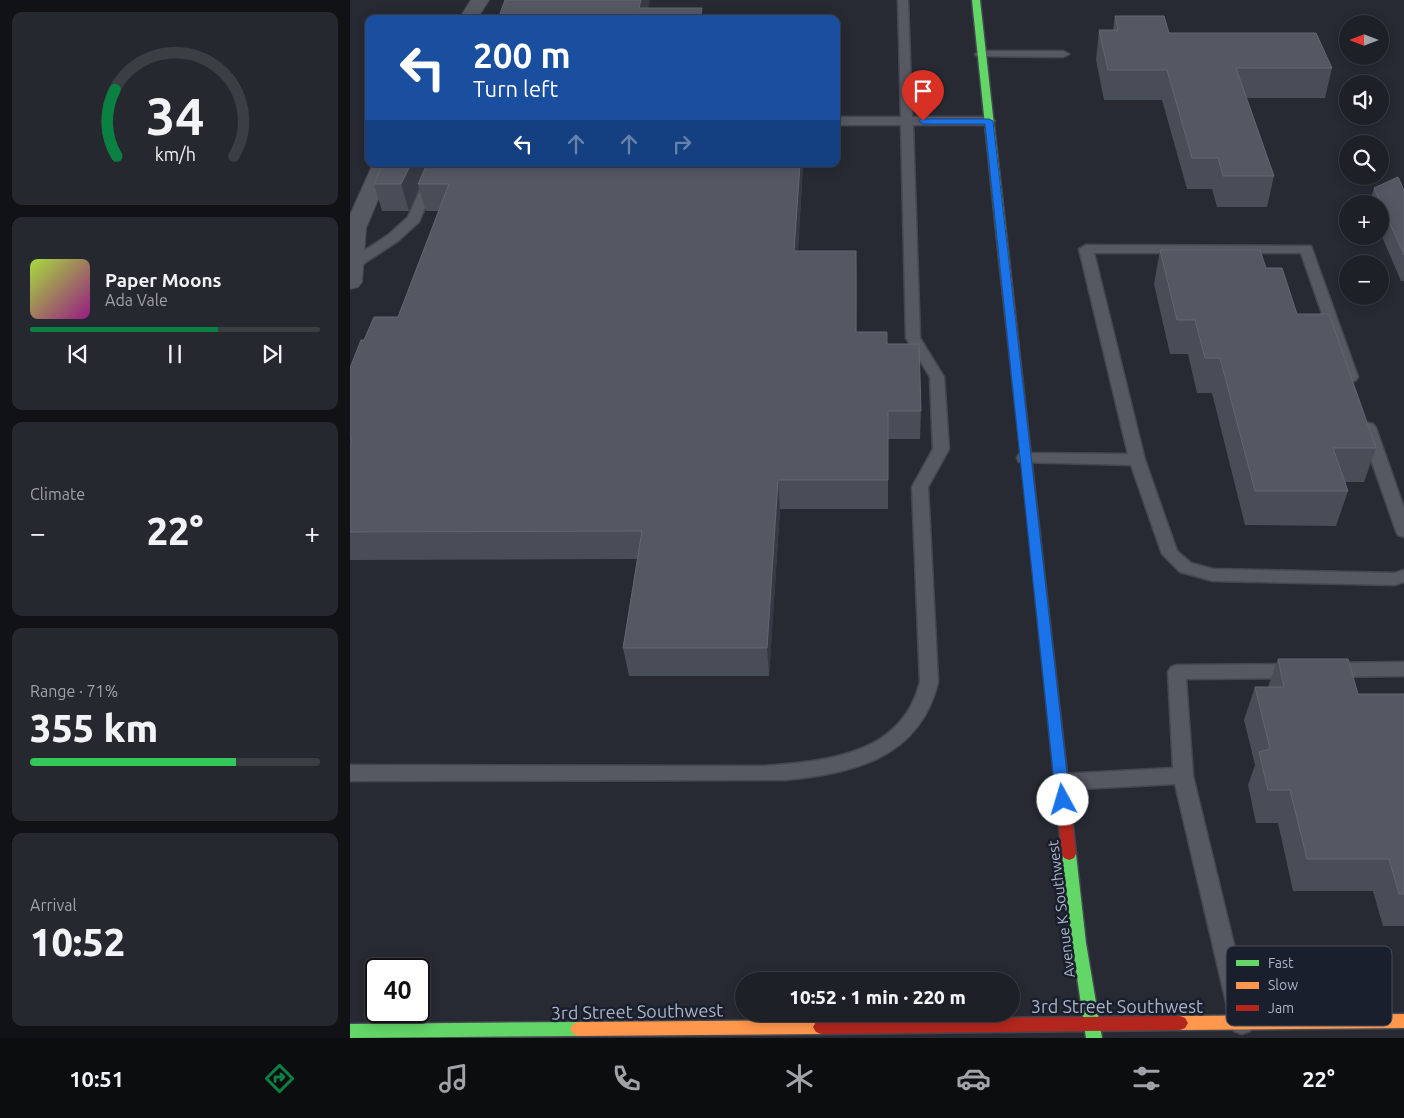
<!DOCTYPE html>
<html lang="en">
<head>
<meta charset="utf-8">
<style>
	body { margin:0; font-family:Ubuntu,sans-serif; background:#25282e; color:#f1f3f6; height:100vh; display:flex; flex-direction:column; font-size:19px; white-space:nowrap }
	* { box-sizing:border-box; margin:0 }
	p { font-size:16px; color:#a0a3a7 }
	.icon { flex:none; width:28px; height:28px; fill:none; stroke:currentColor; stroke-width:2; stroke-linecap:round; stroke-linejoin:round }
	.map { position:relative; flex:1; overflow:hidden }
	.side { display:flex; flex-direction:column; gap:12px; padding:12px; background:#101215; width:350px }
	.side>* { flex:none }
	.banner { position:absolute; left:15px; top:15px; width:475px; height:152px; border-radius:10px; box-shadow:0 2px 12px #0003,0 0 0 1px #3b3e43; background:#1a4fa0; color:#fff; overflow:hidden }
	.needle { width:32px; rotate:270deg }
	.tools { position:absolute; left:989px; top:15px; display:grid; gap:10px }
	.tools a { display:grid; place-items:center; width:50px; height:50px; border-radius:50%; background:#1d2026; box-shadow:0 2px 12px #0003,0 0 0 1px #3b3e43; font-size:25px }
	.speed { position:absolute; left:15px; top:958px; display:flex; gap:10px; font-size:25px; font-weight:700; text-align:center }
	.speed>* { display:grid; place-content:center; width:65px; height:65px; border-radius:50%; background:#1d2026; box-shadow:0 2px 12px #0003,0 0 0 1px #3b3e43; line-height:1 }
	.speed .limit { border:2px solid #111; border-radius:8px; background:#fff; color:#111 }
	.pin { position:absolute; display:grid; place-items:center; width:42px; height:42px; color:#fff; margin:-51px -21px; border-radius:50% 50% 50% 0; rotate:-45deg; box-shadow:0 0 5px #0007 }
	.pin .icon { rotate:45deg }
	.me { position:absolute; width:55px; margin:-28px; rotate:354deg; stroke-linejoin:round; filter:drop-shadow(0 0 4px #0008) }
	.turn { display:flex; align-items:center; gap:18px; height:105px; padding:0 25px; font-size:22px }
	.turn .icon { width:65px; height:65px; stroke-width:2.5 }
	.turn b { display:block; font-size:35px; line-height:42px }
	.lanes { display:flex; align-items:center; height:48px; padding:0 25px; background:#0003; justify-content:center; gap:25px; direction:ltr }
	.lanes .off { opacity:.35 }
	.big { font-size:38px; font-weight:800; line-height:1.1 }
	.side .widget { flex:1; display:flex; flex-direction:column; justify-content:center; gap:8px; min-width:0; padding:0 18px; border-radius:10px; background:#25282e }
	.side .dial { align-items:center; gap:0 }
	.dial svg { height:130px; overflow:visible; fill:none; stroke:#3b3e43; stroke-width:7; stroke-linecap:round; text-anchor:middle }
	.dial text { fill:#f1f3f6; stroke:none }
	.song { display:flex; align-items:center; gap:15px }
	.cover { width:60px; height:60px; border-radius:8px; background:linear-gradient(135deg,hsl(80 70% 55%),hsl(310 70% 35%)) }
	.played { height:5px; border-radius:2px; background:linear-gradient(90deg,#0b8043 65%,#3b3e43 65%) }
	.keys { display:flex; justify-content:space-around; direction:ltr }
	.heat { display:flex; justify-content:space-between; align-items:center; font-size:28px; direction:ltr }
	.charge { height:8px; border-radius:4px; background:linear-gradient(90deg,#34c759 71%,#3b3e43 0) }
	.trip { position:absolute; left:385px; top:972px; width:285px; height:50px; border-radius:25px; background:#1d2026; box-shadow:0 2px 12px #0003,0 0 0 1px #3b3e43; font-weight:800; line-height:50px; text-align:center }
	.menu { display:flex; height:80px; justify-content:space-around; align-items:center; background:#0c0d0f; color:#a0a3a7 }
	.menu .icon { width:35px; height:35px }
	.menu .selected { color:#0b8043 }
	.menu b { font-size:22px; color:#f1f3f6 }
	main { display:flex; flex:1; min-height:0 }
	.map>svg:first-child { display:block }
</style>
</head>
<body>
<main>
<section class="side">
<div class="widget dial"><svg viewBox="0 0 100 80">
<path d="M14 69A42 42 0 1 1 86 69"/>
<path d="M14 69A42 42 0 0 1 13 28" stroke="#0b8043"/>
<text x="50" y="56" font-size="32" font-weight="700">34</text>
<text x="50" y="72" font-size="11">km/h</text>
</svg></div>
<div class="widget">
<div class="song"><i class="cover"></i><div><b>Paper Moons</b><p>Ada Vale</p></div></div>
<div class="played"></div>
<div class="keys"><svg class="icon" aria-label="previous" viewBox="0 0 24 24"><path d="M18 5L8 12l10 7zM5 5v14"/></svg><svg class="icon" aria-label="pause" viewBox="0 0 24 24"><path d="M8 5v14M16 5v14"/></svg><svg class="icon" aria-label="next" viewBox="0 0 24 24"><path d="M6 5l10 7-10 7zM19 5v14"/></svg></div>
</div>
<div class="widget"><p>Climate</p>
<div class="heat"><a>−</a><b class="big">22°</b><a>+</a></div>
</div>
<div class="widget"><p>Range · 71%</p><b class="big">355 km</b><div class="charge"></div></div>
<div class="widget"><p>Arrival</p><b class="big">10:52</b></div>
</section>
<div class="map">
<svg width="1054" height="1038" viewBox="0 0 1054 1038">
	<rect width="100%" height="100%" fill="#272a33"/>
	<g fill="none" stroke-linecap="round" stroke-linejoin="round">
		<g stroke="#444750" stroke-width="3">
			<path id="lane" d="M548 0H558L562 117H639L645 121 639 125H563L570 338 594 377 599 449 578 487 588 682C570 758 504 773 435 780L0 781V765L414 766C477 761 552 755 570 682L562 487 583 449 580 377 556 338 551 125H486V117H551Z
				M631 51H713L719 54 713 57 627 56 625 54Z
				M81 164H93L69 222 48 241 7 268 0 269V260L38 235 58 217Z
				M736 245 961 246 1008 377 1006 380 1001 382 994 377 951 253H744L795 460 827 551 841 563 863 569 1045 573 1054 570V582L1045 585 863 581 830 572 812 554 781 465 669 462 667 458 669 454 675 453 778 454 729 249Z
				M1018 423 1023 424 1026 428 1054 508V537L1048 535 1046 531 1010 428 1013 424Z
				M1054 662V676L979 677 973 675 970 670 973 665 979 663Z
				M944 664 950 666 953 671 950 676 944 678 836 679 843 776 903 1023 900 1031 892 1034 884 1031 881 1023 825 784 711 790 704 788 701 782 704 776 711 774 823 768 818 672 821 667 827 665Z"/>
		</g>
		<g stroke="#444750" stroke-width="2">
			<path id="street" d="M121 0H139L127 19H109Z
				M23 164H43L16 228 12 282 8 287 0 289V215Z"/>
		</g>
		<g stroke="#444750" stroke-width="3">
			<path id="fast" d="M622 0H630L659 259 654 262 649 259Z
				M719 848 724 850 726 854 736 943 752 1038H736L722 943 712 854 714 850Z
				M228 1022 233 1024 236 1029 233 1034 228 1036 0 1038V1024Z"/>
		</g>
		<g stroke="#444750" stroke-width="3">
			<path id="slow" d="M654 256 659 259 680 448 675 452 670 448 649 259Z
				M1054 1014V1028L830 1030 825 1028 822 1023 825 1018 830 1016Z
				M471 1020 476 1022 479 1027 476 1032 471 1034 228 1036 223 1034 220 1029 223 1024 228 1022Z"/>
		</g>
		<g stroke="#444750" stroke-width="3">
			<path id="jam" d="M675 444 680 448 726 854 724 858 719 860 714 858 712 854 670 448Z
				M830 1016 835 1018 838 1023 835 1028 830 1030 471 1034 466 1032 463 1027 466 1022 471 1020Z"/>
		</g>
		<use href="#lane" fill="#565862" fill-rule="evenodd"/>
		<use href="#street" fill="#565862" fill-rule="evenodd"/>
		<use href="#fast" fill="#63d668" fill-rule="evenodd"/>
		<use href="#slow" fill="#ff974d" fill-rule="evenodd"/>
		<use href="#jam" fill="#b3261e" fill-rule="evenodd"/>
	</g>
	<path fill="#494d57" d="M765 16 819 33 982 68 975 98H896L924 176 917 207H867L862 189H837L812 100H754L746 60 749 30H763Z
		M33 164H453L448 251 507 278 506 332 537 344 571 411 570 439H538V509H430L419 676H279L273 648 288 559 0 560V368L14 340 48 317 89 211H76L69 188 59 211H32L24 184Z
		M1024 188 1054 190V281H1051L1030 232V204H1019Z
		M810 250 916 268 947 314 1026 448 1014 482H995L998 491 986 526 895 525 862 393H847L838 354H820L804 284Z
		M928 659 1008 694H1054V926H1033L1023 891H943L928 823H906L898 785 905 765 894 720 905 687H918Z"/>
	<path fill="#373a44" d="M291 0H300L296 19 289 8Z
		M352 8 353 19H350Z
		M61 164H80L68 184 69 188 59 211 51 184Z
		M450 164H453L446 278 444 251Z
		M506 251 507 278 506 360Z
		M428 480 430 509 419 676 417 648Z"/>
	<path fill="#545863" stroke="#626673" d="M155 0H291L289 8H352L350 19H148Z
		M765 16H814L819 33H966L982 68H886L924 176H873L868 158H842L817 70H758L749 30H768Z
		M33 164H61L51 184H24Z
		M77 164H450L444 251H506V332H537V344H569L571 411H538V480H428L417 648H273L292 531 0 532V444L2 439H0V368L11 340H14L24 317H48L99 184H68Z
		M1048 177 1054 190V255L1024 188Z
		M810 250H910L916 268H932L947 314H979L1026 448H983L998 491H905L870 358H855L845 320H827Z
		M928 659H998L1008 694H1054V894H1049L1039 859H957L940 790H918L909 752 920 749 905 687H934Z"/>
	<path fill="#1a73e8" stroke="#114b97" d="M570 119H639L643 121 720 800 718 804H708L706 800 635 124H573L569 121Z"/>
	<g text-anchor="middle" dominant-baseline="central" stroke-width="5" stroke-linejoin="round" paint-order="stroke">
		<g font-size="15" fill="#afb4c6" stroke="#1a1f2e">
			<text transform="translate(711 909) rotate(-97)">Avenue K Southwest</text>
		</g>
		<g font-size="18" fill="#afb4c6" stroke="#1a1f2e">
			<text x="767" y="1006">3rd Street Southwest</text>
			<text transform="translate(287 1011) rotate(-1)">3rd Street Southwest</text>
		</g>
	</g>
	<rect x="876" y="946" width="166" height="80" rx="8" fill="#1a1f2e" stroke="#474c5c" stroke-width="1"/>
	<rect x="886" y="960" width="23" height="6" fill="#63d668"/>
	<rect x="886" y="982" width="23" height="7" fill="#ff974d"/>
	<rect x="886" y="1005" width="23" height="6" fill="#b3261e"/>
	<g font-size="14" fill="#afb4c6">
		<text x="918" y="968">Fast</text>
		<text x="918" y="990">Slow</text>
		<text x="918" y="1013">Jam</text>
	</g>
</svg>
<div class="tools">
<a><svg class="needle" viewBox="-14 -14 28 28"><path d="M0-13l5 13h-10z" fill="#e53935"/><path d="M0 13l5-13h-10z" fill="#a0a3a7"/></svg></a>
<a><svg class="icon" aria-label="sound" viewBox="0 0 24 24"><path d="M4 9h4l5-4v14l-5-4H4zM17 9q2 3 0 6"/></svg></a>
<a><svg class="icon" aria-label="search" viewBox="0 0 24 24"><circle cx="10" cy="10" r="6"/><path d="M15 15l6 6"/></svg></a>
<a>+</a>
<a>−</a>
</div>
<div class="speed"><div class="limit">40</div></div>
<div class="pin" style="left:573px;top:121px;background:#d93025"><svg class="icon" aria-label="arrive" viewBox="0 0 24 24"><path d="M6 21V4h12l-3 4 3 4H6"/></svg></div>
<svg class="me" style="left:713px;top:800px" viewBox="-20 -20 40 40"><circle r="19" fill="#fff"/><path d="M0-13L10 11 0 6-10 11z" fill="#1a73e8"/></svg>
<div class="trip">10:52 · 1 min · 220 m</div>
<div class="banner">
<div class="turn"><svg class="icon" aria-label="left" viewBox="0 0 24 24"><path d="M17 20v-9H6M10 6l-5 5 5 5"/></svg><div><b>200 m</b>Turn left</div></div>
<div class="lanes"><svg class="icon" aria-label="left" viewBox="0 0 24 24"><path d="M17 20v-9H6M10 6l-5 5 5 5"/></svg><svg class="icon off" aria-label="ahead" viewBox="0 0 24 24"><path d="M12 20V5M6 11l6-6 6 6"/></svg><svg class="icon off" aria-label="ahead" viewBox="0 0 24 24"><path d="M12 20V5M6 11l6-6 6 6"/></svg><svg class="icon off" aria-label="right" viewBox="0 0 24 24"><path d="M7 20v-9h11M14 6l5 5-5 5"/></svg></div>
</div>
</div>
</main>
<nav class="menu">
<b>10:51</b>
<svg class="icon selected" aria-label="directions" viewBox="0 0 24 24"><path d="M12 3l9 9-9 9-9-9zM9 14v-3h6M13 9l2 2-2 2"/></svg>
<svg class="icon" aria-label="music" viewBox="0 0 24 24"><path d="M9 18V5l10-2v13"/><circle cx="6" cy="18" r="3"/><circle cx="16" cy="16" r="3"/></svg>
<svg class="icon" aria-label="phone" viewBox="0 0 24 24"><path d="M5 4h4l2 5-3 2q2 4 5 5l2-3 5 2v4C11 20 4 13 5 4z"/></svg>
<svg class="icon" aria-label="climate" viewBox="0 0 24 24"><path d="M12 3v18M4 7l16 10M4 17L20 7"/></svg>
<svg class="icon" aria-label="car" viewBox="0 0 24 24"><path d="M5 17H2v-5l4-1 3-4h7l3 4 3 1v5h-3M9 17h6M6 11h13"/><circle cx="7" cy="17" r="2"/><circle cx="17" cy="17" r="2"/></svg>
<svg class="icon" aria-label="filters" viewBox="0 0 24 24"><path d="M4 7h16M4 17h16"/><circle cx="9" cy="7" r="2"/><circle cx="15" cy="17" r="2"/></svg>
<b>22°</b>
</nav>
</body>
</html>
